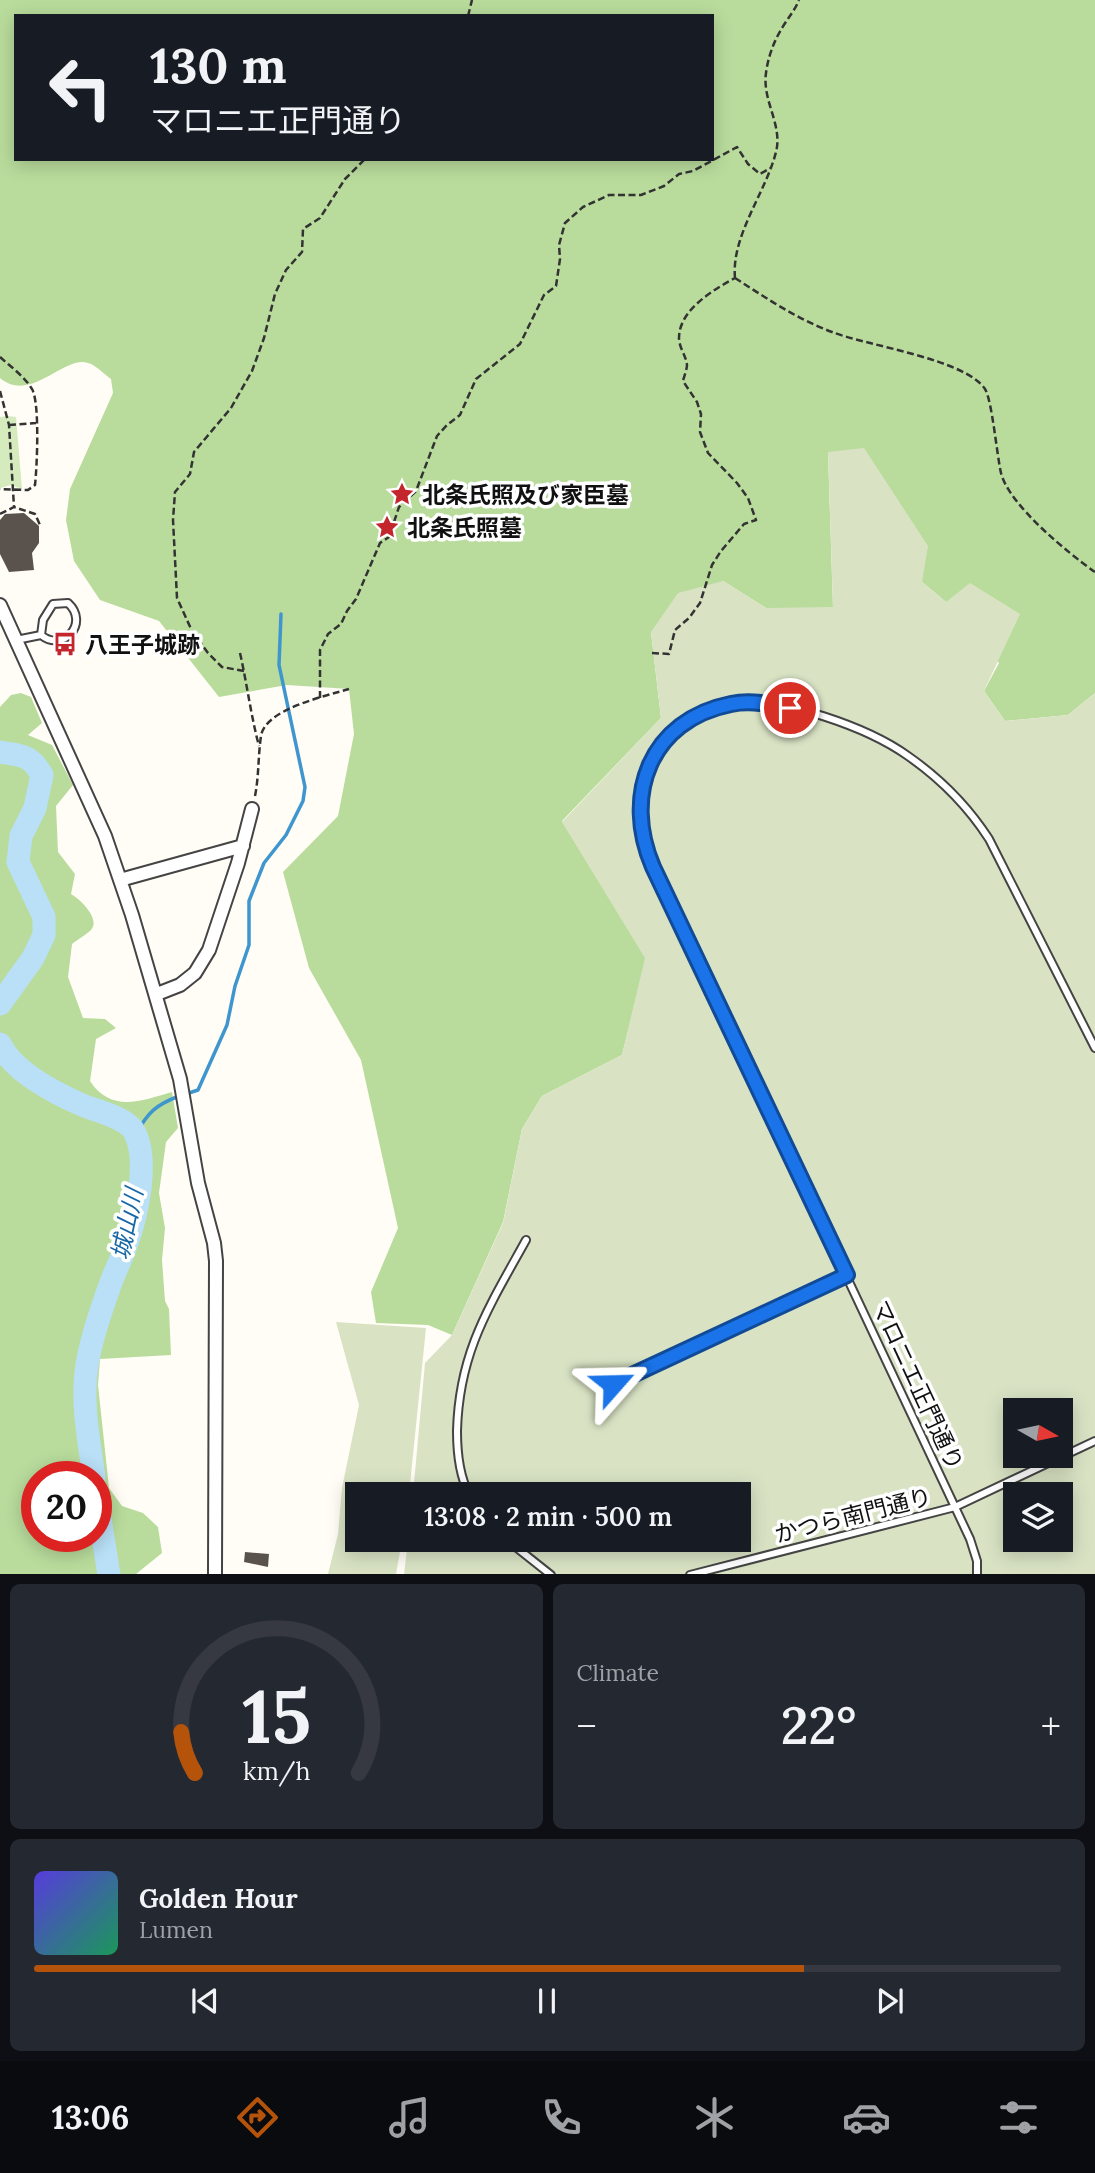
<!DOCTYPE html>
<html lang="en">
<head>
<meta charset="utf-8">
<style>
	body { margin:0; font-family:Lora,"Noto Sans JP",serif; background:#242831; color:#f1f3f6; height:100vh; display:flex; flex-direction:column; font-size:26px; white-space:nowrap }
	* { box-sizing:border-box; margin:0 }
	p { font-size:23px; color:#9ea1a6 }
	.icon { flex:none; width:38px; height:38px; fill:none; stroke:currentColor; stroke-width:2; stroke-linecap:round; stroke-linejoin:round }
	.map { position:relative; height:1574px; overflow:hidden }
	.sheet { display:flex; flex-direction:column; gap:10px; padding:10px; background:#0d0f14; flex:1 }
	.sheet>* { flex:none }
	.top-card { position:absolute; left:14px; top:14px; width:700px; height:147px; border-radius:0px; box-shadow:0 4px 18px #0003; background:#171b24; color:#f1f3f6; overflow:hidden }
	.needle { width:46px; rotate:99deg }
	.fabs { position:absolute; left:1003px; top:1398px; display:grid; gap:14px }
	.fabs a { display:grid; place-items:center; width:70px; height:70px; border-radius:0px; background:#171b24; box-shadow:0 4px 18px #0003; font-size:35px }
	.speed { position:absolute; left:21px; top:1461px; display:flex; gap:14px; font-size:35px; font-weight:700; text-align:center }
	.speed>* { display:grid; place-content:center; width:91px; height:91px; border-radius:50%; background:#171b24; box-shadow:0 4px 18px #0003; line-height:1 }
	.speed .limit { border:10px solid #d22; background:#fff; color:#111 }
	.pin { position:absolute; display:grid; place-items:center; width:60px; height:60px; color:#fff; margin:-30px; border:4px solid #fff; border-radius:50%; box-shadow:0 2px 7px #0007 }
	.me { position:absolute; width:77px; margin:-38px; rotate:65deg; stroke-linejoin:round; filter:drop-shadow(0 0 5px #0008) }
	.turn { display:flex; align-items:center; gap:24px; height:147px; padding:0 21px; font-size:32px }
	.turn .icon { width:91px; height:91px; stroke-width:2.5 }
	.turn b { display:block; font-size:49px; line-height:60px }
	.big { font-size:52px; font-weight:600; line-height:1.1 }
	.sheet .widget { flex:1; display:flex; flex-direction:column; justify-content:center; gap:10px; min-width:0; padding:0 24px; border-radius:10px; background:#242831 }
	.sheet .dial { align-items:center; gap:0 }
	.dial svg { height:182px; overflow:visible; fill:none; stroke:#363941; stroke-width:7; stroke-linecap:round; text-anchor:middle }
	.dial text { fill:#f1f3f6; stroke:none }
	.song { display:flex; align-items:center; gap:21px }
	.cover { width:84px; height:84px; border-radius:10px; background:linear-gradient(135deg,hsl(250 70% 55%),hsl(150 70% 35%)) }
	.played { height:7px; border-radius:4px; background:linear-gradient(90deg,#b45309 75%,#363941 75%) }
	.keys { display:flex; justify-content:space-around; direction:ltr }
	.heat { display:flex; justify-content:space-between; align-items:center; font-size:38px; direction:ltr }
	.sheet .tiles { flex:1; display:grid; gap:10px; grid-template-columns:1fr 1fr }
	.widget:last-child { grid-column:span 2 }
	.trip { position:absolute; left:345px; top:1482px; width:406px; height:70px; border-radius:0px; background:#171b24; box-shadow:0 4px 18px #0003; font-weight:600; line-height:70px; text-align:center }
	.dock { display:flex; height:112px; justify-content:space-around; align-items:center; background:#090b0e; color:#9ea1a6 }
	.dock .icon { width:49px; height:49px }
	.dock .current { color:#b45309 }
	.dock b { font-size:32px; color:#f1f3f6 }
	.map>svg:first-child { display:block }
</style>
</head>
<body>
<div class="map">
<svg width="1095" height="1575" viewBox="0 0 1095 1575">
	<rect width="100%" height="100%" fill="#fffdf5"/>
	<path fill="#d5ebbd" d="M8 416 16 417 22 489 11 485 0 488V417Z"/>
	<path fill="#b9dc9c" fill-rule="evenodd" d="M0 0H1095V693L1068 715 1005 721 984 691 999 663 946 602 922 582 828 452 833 608H766L723 581 651 632 661 718 562 821 646 958 622 1055 542 1096 522 1129 503 1222 452 1335 428 1325 376 1323 371 1292 398 1228 361 1060 309 968 283 872 338 816 354 734 349 689 287 685 219 697 159 621 100 600 74 561 66 520 70 489 113 393 111 379C105 375 96 365 88 363 64 355 31 404 0 378ZM16 16H712V159H16Z
		M21 693 31 697 42 723 28 735 52 745 73 785 56 806 58 852 75 874 71 894C80 899 101 919 91 930 86 935 78 939 72 944L68 977 83 1018 105 1019 116 1028 96 1039 90 1081C111 1113 141 1101 172 1092L178 1128 166 1142 159 1193 165 1228 162 1260 165 1301 169 1309 171 1355 100 1359 98 1385 109 1488 122 1506 143 1513 158 1527 162 1553 136 1574H0V707L11 695ZM37 1477H96V1536H37Z"/>
	<path fill="#d9e3c4" fill-rule="evenodd" d="M864 448 928 546 922 582 946 602 970 583 1020 614 984 691 1005 721 1068 715 1095 693V1574L404 1575 408 1540H738V1494H413L425 1363 452 1335 503 1223 522 1129 542 1096 622 1055 645 958 562 822 661 718 651 632 678 593 723 581 766 608 833 607 828 452ZM1015 1410H1060V1456H1015ZM1015 1494H1060V1540H1015Z
		M336 1322 426 1328 409 1494H357V1540H402L396 1574H328L338 1534 342 1488 359 1405Z"/>
	<g fill="none" stroke-linecap="round" stroke-linejoin="round">
		<path stroke="#3f96cf" stroke-width="3.5" d="M186 1094 198 1090 227 1025 235 986 249 945V901L264 863 286 835 303 801 305 787 279 665 281 614
			M136 1134C148 1112 156 1105 179 1096"/>
		<path stroke="#b9e0f7" stroke-width="23" d="M0 752C22 756 30 754 42 775L35 808 21 836 18 862 44 917V935L33 958 0 1004
			M0 1044C13 1071 53 1092 80 1104 95 1111 128 1117 135 1133 149 1162 137 1214 127 1243 122 1258 114 1273 109 1288 100 1313 91 1339 87 1365 81 1401 89 1441 94 1477
			M96 1493 109 1575"/>
	</g>
	<path fill="#5a524d" d="M24 513 39 526V543L32 553 34 570 9 572 0 554V520L5 514Z
		M245 1552 269 1554 268 1567 244 1562Z"/>
	<g fill="none" stroke-linecap="round" stroke-linejoin="round">
		<g stroke="#444" stroke-width="10">
			<path id="service" d="M16 640 41 635C63 653 90 623 68 603L53 604 43 620 41 635
				M613 1384 847 1275
				M469 1494C459 1475 457 1453 457 1431 459 1352 489 1307 526 1240
				M507 1540 551 1575
				M690 1575 955 1507 1095 1441
				M977 1575V1561L970 1539 644 846C637 810 640 775 661 745 677 722 706 707 733 703 781 696 869 728 908 756 941 779 967 805 989 839L1095 1048"/>
		</g>
		<g stroke="#444" stroke-width="16">
			<path id="minor" d="M0 605 105 836 132 915 180 1079 198 1183 214 1243 216 1261 215 1575
				M120 880 243 846
				M157 994 180 985 195 973 209 950 238 863 252 809"/>
		</g>
		<path stroke="#333" stroke-width="2.5" stroke-dasharray="7 3.5" stroke-linecap="butt" d="M468 16 472 0
			M735 278C766 298 797 319 832 332 868 346 965 359 985 389 992 400 997 456 1001 473 1009 505 1068 553 1095 572
			M735 278C731 236 766 192 776 152 783 125 762 101 766 73 768 57 774 41 782 28 788 18 795 10 799 0
			M0 357C11 367 24 376 32 389 40 403 37 467 35 485L28 490 0 489
			M0 391 9 425 14 507
			M9 425 36 423
			M0 514 14 507 35 514 40 525
			M240 653C247 684 251 716 259 746
			M652 653 669 654 675 630 689 618 700 603 712 565 721 551 744 524 756 520 748 498 737 483 708 453 700 432 701 414 697 402 683 381C684 377 687 369 687 365 686 355 679 348 679 338 679 310 713 290 735 278
			M244 671 222 667 208 653 192 631 177 598 173 520 175 492 190 474 194 452 231 408 252 371 264 338 275 294 286 270 302 252 303 229 320 218 345 179 365 159
			M320 698V650L328 634 341 624 347 611 356 599 380 543 389 537 399 507 416 491 437 436 447 425 460 415 476 379 520 344 544 295 556 286 560 259 559 245 565 223 583 207 609 195H641L664 186 679 174 693 171 737 147 748 164 760 174 772 167
			M255 796C259 776 258 756 261 736 265 709 326 696 349 689"/>
		<use href="#service" stroke="#fff" stroke-width="6"/>
		<use href="#minor" stroke="#fff" stroke-width="12"/>
	</g>
	<g fill="none" stroke-linecap="round" stroke-linejoin="round">
		<g stroke="#114b97" stroke-width="18">
			<path id="route" d="M613 1384 847 1275 653 867C622 795 650 720 731 704 750 700 771 704 790 708"/>
		</g>
		<use href="#route" stroke="#1a73e8" stroke-width="12"/>
	</g>
	<defs>
		<g id="sight-bare" transform="scale(1.89)"><path d="M0-6L1.8-2.2L6-1.7L2.9 1.2L3.7 5.4L0 3.3L-3.7 5.4L-2.9 1.2L-6-1.7L-1.8-2.2Z" fill="#c4262e" stroke="#fff" stroke-width="2.5" paint-order="stroke"/></g>
		<g id="bus-bare" transform="scale(1.89)"><path d="M-5-6H5V4H4V6H2V4H-2V6H-4V4H-5ZM-3.5-4V0h7V-4ZM-3.5 1.2v1.5H-2V1.2ZM2 1.2v1.5H3.5V1.2Z" fill="#c4262e" stroke="#fff" stroke-width="2.5" paint-order="stroke"/></g>
	</defs>
	<g fill-rule="evenodd">
		<use href="#sight-bare" x="402" y="494"/>
		<use href="#sight-bare" x="387" y="527"/>
		<use href="#bus-bare" x="65" y="644"/>
	</g>
	<g text-anchor="middle" dominant-baseline="central" stroke-width="7" stroke-linejoin="round" paint-order="stroke">
		<g font-size="23" font-weight="bold" fill="#111" stroke="#fff" text-anchor="start">
			<text x="422" y="494">北条氏照及び家臣墓</text>
			<text x="407" y="527">北条氏照墓</text>
			<text x="85" y="644">八王子城跡</text>
		</g>
		<g font-size="23" fill="#111" stroke="#fff">
			<text transform="translate(918 1385) rotate(65)">マロニエ正門通り</text>
			<text transform="translate(853 1515) rotate(-14)">かつら南門通り</text>
		</g>
		<g font-size="24" font-style="italic" fill="#1768a6" stroke="#fff">
			<text transform="translate(127 1224) rotate(-78)">城山川</text>
		</g>
	</g>
</svg>
<div class="fabs">
<a><svg class="needle" viewBox="-14 -14 28 28"><path d="M0-13l5 13h-10z" fill="#e53935"/><path d="M0 13l5-13h-10z" fill="#9ea1a6"/></svg></a>
<a><svg class="icon" aria-label="layers" viewBox="0 0 24 24"><path d="M12 4l9 5-9 5-9-5zM3 14l9 5 9-5"/></svg></a>
</div>
<div class="speed"><div class="limit">20</div></div>
<div class="pin" style="left:790px;top:708px;background:#d93025"><svg class="icon" aria-label="arrive" viewBox="0 0 24 24"><path d="M6 21V4h12l-3 4 3 4H6"/></svg></div>
<svg class="me" style="left:613px;top:1384px" viewBox="-20 -20 40 40"><path d="M0-17L14 15 0 8-14 15z" fill="#1a73e8" stroke="#fff" stroke-width="4"/></svg>
<div class="trip">13:08 · 2 min · 500 m</div>
<div class="top-card">
<div class="turn"><svg class="icon" aria-label="left" viewBox="0 0 24 24"><path d="M17 20v-9H6M10 6l-5 5 5 5"/></svg><div><b>130 m</b>マロニエ正門通り</div></div>
</div>
</div>
<section class="sheet">
<div class="tiles">
<div class="widget dial"><svg viewBox="0 0 100 80">
<path d="M14 69A42 42 0 1 1 86 69"/>
<path d="M14 69A42 42 0 0 1 8 51" stroke="#b45309"/>
<text x="50" y="56" font-size="32" font-weight="700">15</text>
<text x="50" y="72" font-size="11">km/h</text>
</svg></div>
<div class="widget"><p>Climate</p>
<div class="heat"><a>−</a><b class="big">22°</b><a>+</a></div>
</div>
<div class="widget">
<div class="song"><i class="cover"></i><div><b>Golden Hour</b><p>Lumen</p></div></div>
<div class="played"></div>
<div class="keys"><svg class="icon" aria-label="previous" viewBox="0 0 24 24"><path d="M18 5L8 12l10 7zM5 5v14"/></svg><svg class="icon" aria-label="pause" viewBox="0 0 24 24"><path d="M8 5v14M16 5v14"/></svg><svg class="icon" aria-label="next" viewBox="0 0 24 24"><path d="M6 5l10 7-10 7zM19 5v14"/></svg></div>
</div>
</div>
</section>
<nav class="dock">
<b>13:06</b>
<svg class="icon current" aria-label="directions" viewBox="0 0 24 24"><path d="M12 3l9 9-9 9-9-9zM9 14v-3h6M13 9l2 2-2 2"/></svg>
<svg class="icon" aria-label="music" viewBox="0 0 24 24"><path d="M9 18V5l10-2v13"/><circle cx="6" cy="18" r="3"/><circle cx="16" cy="16" r="3"/></svg>
<svg class="icon" aria-label="phone" viewBox="0 0 24 24"><path d="M5 4h4l2 5-3 2q2 4 5 5l2-3 5 2v4C11 20 4 13 5 4z"/></svg>
<svg class="icon" aria-label="climate" viewBox="0 0 24 24"><path d="M12 3v18M4 7l16 10M4 17L20 7"/></svg>
<svg class="icon" aria-label="car" viewBox="0 0 24 24"><path d="M5 17H2v-5l4-1 3-4h7l3 4 3 1v5h-3M9 17h6M6 11h13"/><circle cx="7" cy="17" r="2"/><circle cx="17" cy="17" r="2"/></svg>
<svg class="icon" aria-label="filters" viewBox="0 0 24 24"><path d="M4 7h16M4 17h16"/><circle cx="9" cy="7" r="2"/><circle cx="15" cy="17" r="2"/></svg>
</nav>
</body>
</html>
